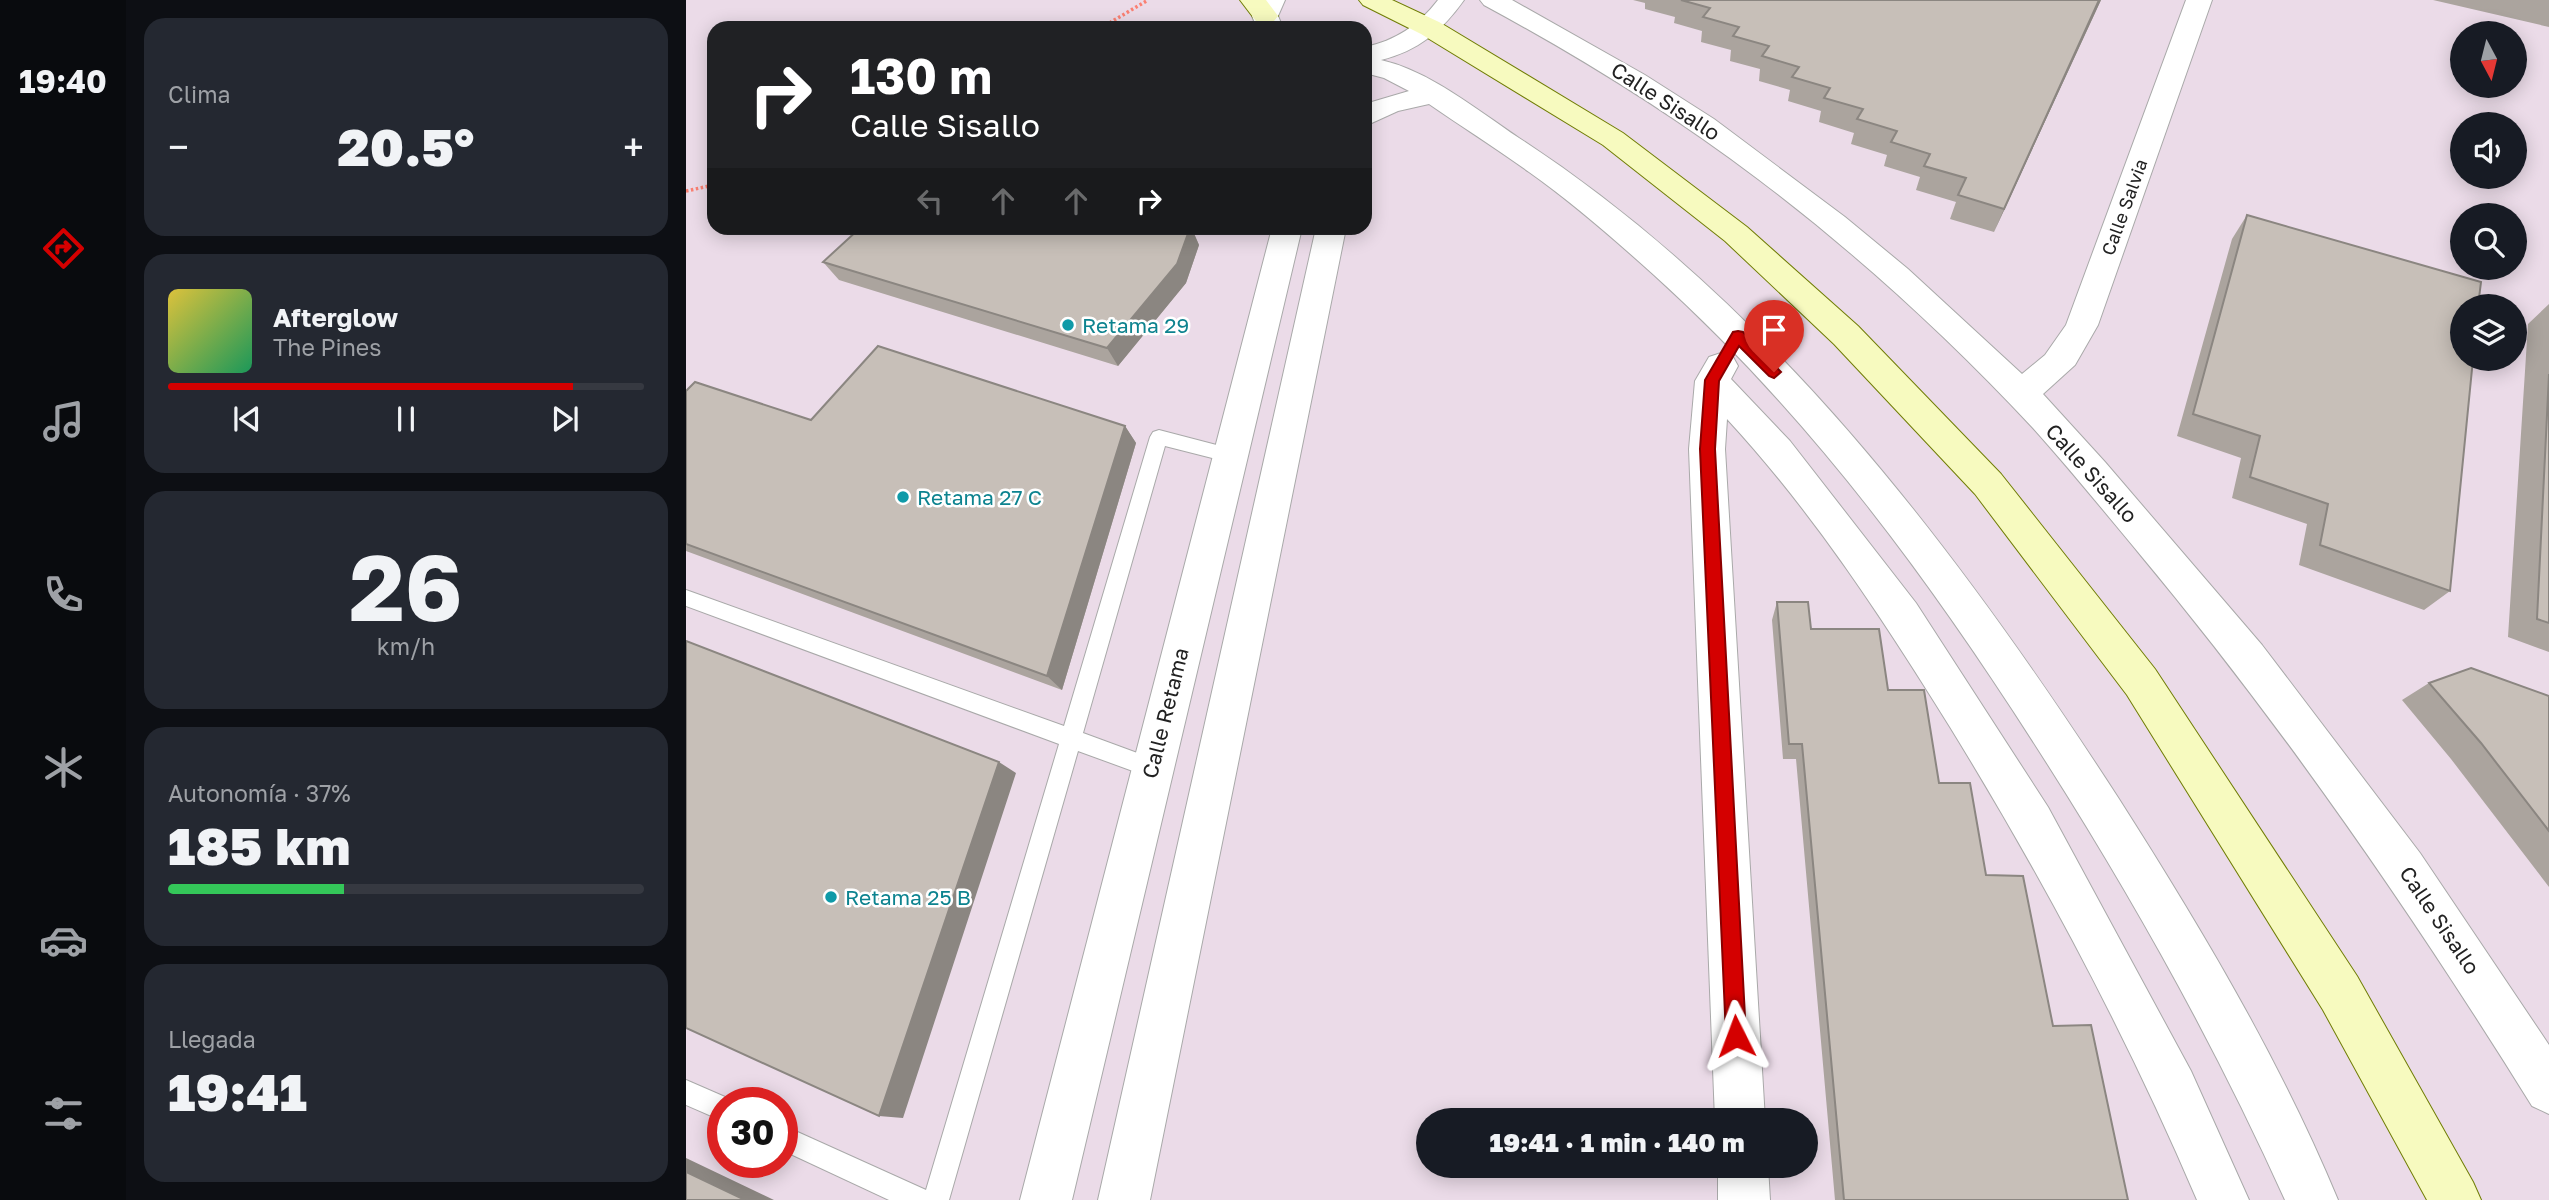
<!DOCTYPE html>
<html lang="es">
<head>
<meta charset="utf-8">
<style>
	body { margin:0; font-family:"Golos Text",sans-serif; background:#242831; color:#f1f3f6; height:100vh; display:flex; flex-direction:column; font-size:26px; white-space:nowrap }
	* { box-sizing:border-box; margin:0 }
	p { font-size:23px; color:#9ea1a6 }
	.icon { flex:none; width:38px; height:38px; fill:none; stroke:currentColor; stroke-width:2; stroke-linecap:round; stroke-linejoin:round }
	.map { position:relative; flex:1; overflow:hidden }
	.details { display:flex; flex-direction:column; gap:18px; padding:18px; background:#0d0f14; width:560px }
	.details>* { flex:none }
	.top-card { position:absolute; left:21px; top:21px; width:665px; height:214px; border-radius:21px; box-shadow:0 4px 18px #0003; background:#202124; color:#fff; overflow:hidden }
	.needle { width:46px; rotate:173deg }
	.controls { position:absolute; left:1764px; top:21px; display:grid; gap:14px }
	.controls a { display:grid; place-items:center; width:77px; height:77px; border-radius:50%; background:#171b24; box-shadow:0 4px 18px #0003; font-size:35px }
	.speed { position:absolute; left:21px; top:1087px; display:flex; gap:14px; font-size:35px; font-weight:700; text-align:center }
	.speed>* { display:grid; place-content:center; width:91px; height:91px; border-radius:50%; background:#171b24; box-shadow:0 4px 18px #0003; line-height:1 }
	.speed .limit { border:10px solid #d22; background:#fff; color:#111 }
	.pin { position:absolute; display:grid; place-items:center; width:60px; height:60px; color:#fff; margin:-72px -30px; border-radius:50% 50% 50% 0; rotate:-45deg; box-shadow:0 0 7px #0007 }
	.pin .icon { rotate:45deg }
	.me { position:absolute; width:77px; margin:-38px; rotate:357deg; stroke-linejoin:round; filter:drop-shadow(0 0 5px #0008) }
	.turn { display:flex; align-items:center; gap:24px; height:147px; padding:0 28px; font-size:32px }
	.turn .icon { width:91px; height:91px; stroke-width:2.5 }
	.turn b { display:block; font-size:49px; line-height:60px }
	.lanes { display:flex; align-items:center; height:66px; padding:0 28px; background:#0003; justify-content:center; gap:35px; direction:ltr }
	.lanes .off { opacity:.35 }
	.big { font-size:52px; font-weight:800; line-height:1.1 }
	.details .tile { flex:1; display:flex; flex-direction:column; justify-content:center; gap:10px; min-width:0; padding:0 24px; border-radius:21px; background:#242831 }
	.details .dial { align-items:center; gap:0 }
	.dial b { font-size:91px; line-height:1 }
	.song { display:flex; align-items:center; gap:21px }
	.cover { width:84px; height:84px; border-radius:10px; background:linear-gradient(135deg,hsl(50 70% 55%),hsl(150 70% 35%)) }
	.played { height:7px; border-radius:4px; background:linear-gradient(90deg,#d40000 85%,#363941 85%) }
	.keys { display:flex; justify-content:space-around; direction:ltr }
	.heat { display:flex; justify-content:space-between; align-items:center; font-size:38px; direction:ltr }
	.charge { height:10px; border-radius:5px; background:linear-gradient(90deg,#34c759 37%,#363941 0) }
	.trip { position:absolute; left:730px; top:1108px; width:402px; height:70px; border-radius:35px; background:#171b24; box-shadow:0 4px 18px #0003; font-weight:800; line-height:70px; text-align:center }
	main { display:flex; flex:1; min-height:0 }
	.dock { display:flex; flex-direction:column; width:126px; justify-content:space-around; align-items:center; background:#090b0e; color:#9ea1a6 }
	.dock .icon { width:49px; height:49px }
	.dock .selected { color:#d40000 }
	.dock b { font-size:32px; color:#f1f3f6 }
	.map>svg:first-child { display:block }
</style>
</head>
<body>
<main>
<nav class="dock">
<b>19:40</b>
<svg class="icon selected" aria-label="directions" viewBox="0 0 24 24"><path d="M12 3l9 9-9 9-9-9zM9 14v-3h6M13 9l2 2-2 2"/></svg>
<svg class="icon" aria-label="music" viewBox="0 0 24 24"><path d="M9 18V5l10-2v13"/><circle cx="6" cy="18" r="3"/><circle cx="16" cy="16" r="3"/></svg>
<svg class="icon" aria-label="phone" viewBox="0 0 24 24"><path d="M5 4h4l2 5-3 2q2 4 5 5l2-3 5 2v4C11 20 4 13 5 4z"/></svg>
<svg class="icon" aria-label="climate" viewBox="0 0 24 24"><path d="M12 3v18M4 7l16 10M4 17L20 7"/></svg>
<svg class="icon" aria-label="car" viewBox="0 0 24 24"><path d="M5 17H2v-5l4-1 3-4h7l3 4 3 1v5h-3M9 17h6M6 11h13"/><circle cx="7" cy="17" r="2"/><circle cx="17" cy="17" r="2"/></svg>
<svg class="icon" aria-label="filters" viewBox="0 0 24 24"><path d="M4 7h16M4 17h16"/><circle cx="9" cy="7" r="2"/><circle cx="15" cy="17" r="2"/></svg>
</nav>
<section class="details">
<div class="tile"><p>Clima</p>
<div class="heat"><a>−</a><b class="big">20.5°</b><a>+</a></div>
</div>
<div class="tile">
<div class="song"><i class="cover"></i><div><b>Afterglow</b><p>The Pines</p></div></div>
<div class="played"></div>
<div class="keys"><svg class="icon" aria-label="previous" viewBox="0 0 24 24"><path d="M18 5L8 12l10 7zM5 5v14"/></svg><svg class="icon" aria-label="pause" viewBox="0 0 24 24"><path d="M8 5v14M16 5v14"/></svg><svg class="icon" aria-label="next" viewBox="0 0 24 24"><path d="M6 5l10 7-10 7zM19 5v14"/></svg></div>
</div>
<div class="tile dial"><b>26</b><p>km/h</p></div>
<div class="tile"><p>Autonomía · 37%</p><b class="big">185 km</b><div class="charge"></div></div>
<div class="tile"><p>Llegada</p><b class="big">19:41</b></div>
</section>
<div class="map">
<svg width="1863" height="1200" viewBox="0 0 1863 1200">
	<rect width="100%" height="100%" fill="#f2efe9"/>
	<path fill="#ebdbe8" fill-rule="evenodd" d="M0 0H1863V1200H0ZM28 28H679V228H28ZM1776 33H1829V86H1776ZM1776 124H1829V177H1776ZM1776 215H1829V268H1776ZM1776 306H1829V359H1776ZM37 1102H96V1162H37ZM742 1120H1120V1166H742Z"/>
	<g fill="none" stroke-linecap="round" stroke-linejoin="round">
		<g stroke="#a9a9a9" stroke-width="2">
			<path id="lane" d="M473 430 542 448 548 450 551 455 548 460 542 462 479 446 397 733 473 761 477 768 473 775 466 778 392 751 263 1200H203L96 1150V1125L240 1190 373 744 0 606V590L378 726 464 437 467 432Z
				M0 1080 46 1100 47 1102H37V1121L0 1105Z"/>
		</g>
		<g stroke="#a9a9a9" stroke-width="2">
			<path id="street" d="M573 0H599L592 16 597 28H571L566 16Z
				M752 0H778C756 31 732 51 695 60 744 71 791 110 833 138 1086 303 1271 549 1433 799 1514 926 1594 1060 1652 1200H1599C1531 1049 1451 905 1362 765 1248 585 1127 419 968 275 928 239 887 203 843 172 810 148 776 127 743 104L712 111 679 126V104L723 91 698 78 679 73V47C709 41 733 25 752 0Z
				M794 0H826L959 75 1028 119 1159 217 1222 269 1336 374 1359 355 1380 325 1500 0H1526L1412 325 1389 365 1357 394 1419 462 1576 645 1734 853 1863 1045V1114L1846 1106C1726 913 1598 727 1452 552 1417 510 1383 468 1347 428 1263 338 1170 253 1072 179 985 113 894 57 798 5Z
				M586 228H616L386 1200H334Z
				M630 228H660L464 1200H412Z
				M1035 353 1047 357 1052 366 1045 379 1104 441 1230 603 1362 807 1505 1071 1563 1200H1511C1441 1036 1357 878 1264 727 1197 619 1127 512 1041 419L1039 449 1079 1120H1029L1003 449 1009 381 1023 357Z
				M1032 1166H1082L1084 1200H1032Z"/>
		</g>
		<g stroke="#707d05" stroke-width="2">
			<path id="secondary" d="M554 0H580L592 16 588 21 579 24 570 21Z
				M673 0H706L753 22 937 133 1061 227 1172 326 1315 474 1469 669 1671 976 1787 1182 1795 1200H1741L1637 1010 1441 695 1289 494 1148 344 1039 241 917 145 735 34 677 5Z"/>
		</g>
		<path stroke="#fa8072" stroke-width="3.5" stroke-dasharray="2.5 2.5" stroke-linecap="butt" d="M415 28 462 0
			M0 191 28 185"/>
		<use href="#lane" fill="#fff" fill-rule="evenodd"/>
		<use href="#street" fill="#fff" fill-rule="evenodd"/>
		<use href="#secondary" fill="#f7fabf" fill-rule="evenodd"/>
	</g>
	<path fill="#aba49e" d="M947 0H1415L1308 232 1264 219 1270 202 1230 190 1234 177 1198 166 1201 155 1165 144 1168 133 1133 122 1135 111 1102 101 1104 90 1073 81 1074 69 1044 61 1045 50 1015 42 1016 31 988 23 989 17 959 9V3Z
		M1747 0H1863V27Z
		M1561 215 1764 591 1738 610 1613 565 1621 524 1546 498 1555 458 1491 436 1546 239Z
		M174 228H507L506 229 513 245 500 283 432 366 153 280 137 262Z
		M1863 304V652L1822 637 1842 324Z
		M0 391 125 420 439 426 450 443 376 690 0 551Z
		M1091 602 1202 690 1253 783 1300 875 1442 1200H1149L1110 759H1097L1086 620Z
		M1743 683 1863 696V887L1765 759 1716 700Z"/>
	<path fill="#8b8681" d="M1413 0H1415L1308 232 1318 209Z
		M490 228H507L506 229 513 245 500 283 432 366 421 348Z
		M439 426 450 443 376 690 361 676Z
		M313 762 330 773 217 1118 193 1116Z
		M0 1158 88 1200H59L0 1172Z"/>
	<path fill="#c7bfb8" stroke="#8b8681" stroke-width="2" d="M995 0H1413L1318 209 1272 195 1280 178 1238 166 1244 154 1205 142 1211 131 1171 119 1177 109 1138 98 1144 88 1106 77 1113 67 1076 56 1083 46 1047 36 1053 27 1017 17 1024 8Z
		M1561 215 1795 282 1792 306H1776V359H1787L1764 591 1634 545 1642 504 1564 477 1574 436 1507 414Z
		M174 228H504L491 264 421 348 137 262Z
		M192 346 439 426 361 676 0 544V391L9 382 125 420Z
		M1863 374V623L1851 619Z
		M1091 602H1122L1125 629H1193L1202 690H1238L1253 783H1284L1300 875 1337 876 1367 1026 1405 1025 1442 1200H1158L1116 744H1103Z
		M0 641 313 762 193 1116 0 1028Z
		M1785 668 1863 696V831L1795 743 1743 683Z
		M0 1172 59 1200H0Z"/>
	<path fill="#d40000" stroke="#8a0000" stroke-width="2" d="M1052 331 1057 332 1095 372 1088 378 1083 376 1053 346 1033 381 1029 449 1060 1036 1057 1043 1050 1046 1043 1043 1040 1036 1014 449 1019 380 1047 332Z"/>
	<g fill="#0f9aa8" stroke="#fff" stroke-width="2.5">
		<circle cx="382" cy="325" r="7"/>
		<circle cx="217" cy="497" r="7"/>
		<circle cx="145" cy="897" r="7"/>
	</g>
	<g text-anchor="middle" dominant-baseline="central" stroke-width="5" stroke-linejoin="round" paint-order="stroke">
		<g font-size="18" fill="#222" stroke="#fff">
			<text transform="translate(1438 207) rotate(-70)">Calle Salvia</text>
		</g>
		<g font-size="21" fill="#222" stroke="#fff">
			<text transform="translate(980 101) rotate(33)">Calle Sisallo</text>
			<text transform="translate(1406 473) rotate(48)">Calle Sisallo</text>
			<text transform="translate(479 713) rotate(-76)">Calle Retama</text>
			<text transform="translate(1754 920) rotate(56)">Calle Sisallo</text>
		</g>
		<g font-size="21" fill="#0d838f" stroke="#fff" text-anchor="start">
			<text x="396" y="325">Retama 29</text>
			<text x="231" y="497">Retama 27 C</text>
			<text x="159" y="897">Retama 25 B</text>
		</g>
	</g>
</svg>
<div class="controls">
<a><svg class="needle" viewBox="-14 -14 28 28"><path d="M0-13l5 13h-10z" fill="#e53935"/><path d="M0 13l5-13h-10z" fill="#9ea1a6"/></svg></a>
<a><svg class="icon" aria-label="sound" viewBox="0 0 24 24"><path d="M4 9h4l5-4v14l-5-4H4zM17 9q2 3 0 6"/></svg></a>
<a><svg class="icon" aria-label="search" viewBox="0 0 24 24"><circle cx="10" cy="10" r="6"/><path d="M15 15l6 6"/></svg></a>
<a><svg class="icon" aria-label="layers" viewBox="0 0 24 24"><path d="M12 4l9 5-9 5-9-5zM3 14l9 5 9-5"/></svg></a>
</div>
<div class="speed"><div class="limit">30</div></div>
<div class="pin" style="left:1088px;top:372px;background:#d93025"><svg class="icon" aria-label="arrive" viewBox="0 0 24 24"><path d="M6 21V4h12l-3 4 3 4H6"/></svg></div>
<svg class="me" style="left:1050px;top:1036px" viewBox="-20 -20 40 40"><path d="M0-17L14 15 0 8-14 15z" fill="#d40000" stroke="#fff" stroke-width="4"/></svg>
<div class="trip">19:41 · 1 min · 140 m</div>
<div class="top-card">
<div class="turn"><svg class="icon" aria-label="right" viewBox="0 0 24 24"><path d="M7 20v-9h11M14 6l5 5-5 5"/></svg><div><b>130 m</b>Calle Sisallo</div></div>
<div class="lanes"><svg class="icon off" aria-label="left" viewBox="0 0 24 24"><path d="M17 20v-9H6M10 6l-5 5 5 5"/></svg><svg class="icon off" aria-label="ahead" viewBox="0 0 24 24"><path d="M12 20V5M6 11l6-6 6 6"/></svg><svg class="icon off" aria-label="ahead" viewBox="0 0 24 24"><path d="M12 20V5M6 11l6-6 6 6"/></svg><svg class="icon" aria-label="right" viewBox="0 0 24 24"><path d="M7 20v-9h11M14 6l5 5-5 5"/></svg></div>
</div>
</div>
</main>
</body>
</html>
